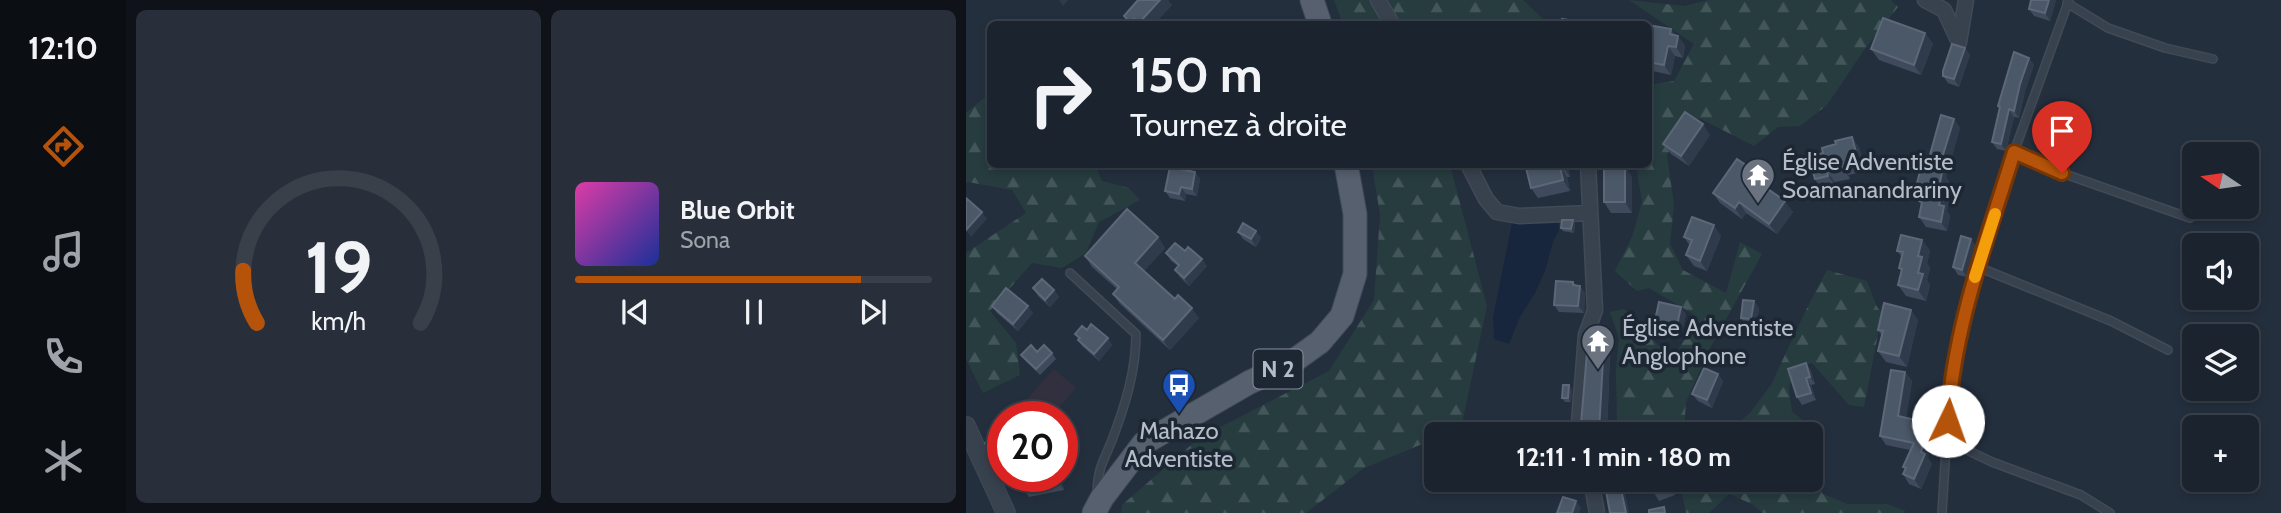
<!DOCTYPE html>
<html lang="fr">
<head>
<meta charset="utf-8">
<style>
	body { margin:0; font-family:Cabin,sans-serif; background:#282f3a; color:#f1f3f6; height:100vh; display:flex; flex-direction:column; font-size:26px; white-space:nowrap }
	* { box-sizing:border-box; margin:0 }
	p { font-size:23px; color:#a0a4aa }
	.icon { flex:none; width:38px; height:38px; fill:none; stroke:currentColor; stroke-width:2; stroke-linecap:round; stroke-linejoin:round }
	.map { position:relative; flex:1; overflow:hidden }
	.details { display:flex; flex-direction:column; gap:10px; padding:10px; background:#0f1319; width:840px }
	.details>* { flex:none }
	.guide { position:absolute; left:21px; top:21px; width:665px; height:147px; border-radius:10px; box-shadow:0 4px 10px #0003,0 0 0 2px #39404a; background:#1b232e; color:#f1f3f6; overflow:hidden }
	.needle { width:46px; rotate:283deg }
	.fabs { position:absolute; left:1216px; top:142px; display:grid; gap:14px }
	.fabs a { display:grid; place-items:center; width:77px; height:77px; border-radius:10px; background:#1b232e; box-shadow:0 4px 10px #0003,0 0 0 2px #39404a; font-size:35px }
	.speed { position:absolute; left:21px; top:401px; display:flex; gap:14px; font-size:35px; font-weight:700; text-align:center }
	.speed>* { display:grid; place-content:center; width:91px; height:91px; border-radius:50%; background:#1b232e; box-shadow:0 4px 10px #0003,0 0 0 2px #39404a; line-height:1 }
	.speed .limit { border:10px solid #d22; background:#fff; color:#111 }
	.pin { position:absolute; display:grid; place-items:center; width:60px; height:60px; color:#fff; margin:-72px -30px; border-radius:50% 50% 50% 0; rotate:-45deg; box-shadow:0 0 7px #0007 }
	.pin .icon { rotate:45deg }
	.me { position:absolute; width:77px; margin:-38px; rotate:3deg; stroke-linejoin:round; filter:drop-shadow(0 0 5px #0008) }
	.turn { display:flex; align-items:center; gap:24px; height:147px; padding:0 28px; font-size:32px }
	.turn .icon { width:91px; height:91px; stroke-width:2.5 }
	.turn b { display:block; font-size:49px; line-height:60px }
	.details .tile { flex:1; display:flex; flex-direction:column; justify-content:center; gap:10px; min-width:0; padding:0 24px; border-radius:10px; background:#282f3a }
	.details .dial { align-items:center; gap:0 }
	.dial svg { height:182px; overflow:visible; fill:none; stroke:#39404a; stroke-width:7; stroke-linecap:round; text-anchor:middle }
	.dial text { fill:#f1f3f6; stroke:none }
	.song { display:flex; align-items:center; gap:21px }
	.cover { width:84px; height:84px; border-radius:10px; background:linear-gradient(135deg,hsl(320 70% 55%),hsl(230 70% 35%)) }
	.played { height:7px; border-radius:4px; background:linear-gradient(90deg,#b45309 80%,#39404a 80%) }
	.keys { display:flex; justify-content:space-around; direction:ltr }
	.details .tiles { flex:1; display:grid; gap:10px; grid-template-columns:repeat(2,1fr) }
	.trip { position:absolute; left:458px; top:422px; width:399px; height:70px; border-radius:10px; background:#1b232e; box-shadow:0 4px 10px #0003,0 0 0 2px #39404a; font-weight:700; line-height:70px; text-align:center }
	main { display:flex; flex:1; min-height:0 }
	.tabs { display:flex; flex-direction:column; width:126px; justify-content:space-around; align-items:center; background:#0b0e12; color:#a0a4aa }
	.tabs .icon { width:49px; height:49px }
	.tabs .current { color:#b45309 }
	.tabs b { font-size:32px; color:#f1f3f6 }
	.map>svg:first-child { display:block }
</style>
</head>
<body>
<main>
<nav class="tabs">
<b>12:10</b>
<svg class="icon current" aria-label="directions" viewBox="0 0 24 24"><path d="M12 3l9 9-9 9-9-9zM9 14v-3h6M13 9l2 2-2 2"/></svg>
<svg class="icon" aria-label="music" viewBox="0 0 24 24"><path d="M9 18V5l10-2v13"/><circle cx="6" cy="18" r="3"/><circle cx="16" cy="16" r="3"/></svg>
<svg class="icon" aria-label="phone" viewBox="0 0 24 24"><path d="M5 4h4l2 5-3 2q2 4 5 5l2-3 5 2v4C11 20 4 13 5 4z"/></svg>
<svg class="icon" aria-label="climate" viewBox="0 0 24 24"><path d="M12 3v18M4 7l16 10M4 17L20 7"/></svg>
</nav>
<section class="details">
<div class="tiles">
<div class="tile dial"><svg viewBox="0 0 100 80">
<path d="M14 69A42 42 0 1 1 86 69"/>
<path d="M14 69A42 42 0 0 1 8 46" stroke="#b45309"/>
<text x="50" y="56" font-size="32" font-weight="700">19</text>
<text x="50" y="72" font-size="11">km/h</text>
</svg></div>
<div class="tile">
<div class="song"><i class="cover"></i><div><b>Blue Orbit</b><p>Sona</p></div></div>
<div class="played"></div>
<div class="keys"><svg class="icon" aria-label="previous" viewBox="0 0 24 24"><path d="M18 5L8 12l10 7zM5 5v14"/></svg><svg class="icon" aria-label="pause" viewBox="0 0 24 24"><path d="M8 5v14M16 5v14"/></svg><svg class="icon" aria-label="next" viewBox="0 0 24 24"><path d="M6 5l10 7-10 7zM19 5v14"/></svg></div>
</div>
</div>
</section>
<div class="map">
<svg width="1315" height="513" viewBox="0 0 1315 513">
	<defs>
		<pattern id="forest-firs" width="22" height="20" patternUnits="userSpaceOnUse" patternTransform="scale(1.75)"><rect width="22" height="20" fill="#263c3f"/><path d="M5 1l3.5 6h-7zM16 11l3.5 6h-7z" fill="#435659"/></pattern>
	</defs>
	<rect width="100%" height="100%" fill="#242f3e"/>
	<path fill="#32303f" d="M88 369 110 388 85 416H65L54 407Z"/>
	<path fill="url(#forest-firs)" d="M368 0H557L577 19 575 24H377Z
		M663 0 718 6 743 0H925L932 7 898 50 861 105 834 126 812 127 788 146 735 119 722 117 701 155 708 205 704 244 717 270 760 293 774 242 796 254 742 352 720 402 718 431 725 434H655L651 420 650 371 653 338 644 312 658 309 695 348 699 368 722 335 727 314 683 288 671 291 649 271 666 237 676 202 670 165 682 164 683 85 708 81 728 44Z
		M24 93V164L129 165 136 181 163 188 174 200 133 222 120 253 96 268 66 263 24 311 50 343 54 375 17 393 0 359V253L60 213 46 190 2 182 0 183V113Z
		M406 165H484L521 306 495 428 480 434H471V438L398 468 340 513H155L156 505 233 438 363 371 408 300 414 215Z
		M861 270 901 281 911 307 916 313 898 407 883 405 846 363 828 368 823 389 826 412 854 433 849 481 857 494 881 504H921L939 511 938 513H797L786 504 763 494 743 513H720L713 480H845V434H759L784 413 805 385 840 310Z"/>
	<path fill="#17263c" d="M593 220V230L587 242 579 271 569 293 554 317 543 344 528 339 527 317 546 223Z"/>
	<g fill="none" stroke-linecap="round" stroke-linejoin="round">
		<g stroke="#414a57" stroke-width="10">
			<path id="service" d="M1101 3 1142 28 1199 48 1247 59
				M1048 152 1096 173 1224 218
				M1012 267 1145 321 1202 350
				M104 273 170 334C170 371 159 406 146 440 137 463 132 467 131 493
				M980 440 1026 462 1115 495 1144 513
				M976 513 984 381 1000 307 1048 152 1103 0"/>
		</g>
		<g stroke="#414a57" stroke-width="17">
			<path id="minor" d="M412 0 426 24
				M959 0 978 10 993 42 1000 0
				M502 164 520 199 531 212 553 216 623 213
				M612 434 620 335 629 310 622 164
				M625 480 631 513"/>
		</g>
		<g stroke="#414a57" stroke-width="20">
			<path id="tertiary" d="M0 426 40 513"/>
		</g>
		<g stroke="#414a57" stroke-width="25">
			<path id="primary" d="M346 0 354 24
				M128 513 136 498 178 443 284 382 322 365 354 342 376 316 389 274V214L380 164"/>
		</g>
		<use href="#service" stroke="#38414e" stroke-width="7"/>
		<use href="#minor" stroke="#38414e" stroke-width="14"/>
		<use href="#tertiary" stroke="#38414e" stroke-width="18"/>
		<use href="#primary" stroke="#56606e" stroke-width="23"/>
	</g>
	<path fill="#3f4b5c" d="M172 0H203L202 1 206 5 188 24H163L158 16Z
		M1090 0 1084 21 1068 16 1063 9Z
		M682 25 705 29 709 35 712 36 719 46 717 58 709 56 705 75 682 70Z
		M959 33 967 44 955 75 913 60 905 49Z
		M999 48 1004 55 993 87 982 83 977 76Z
		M1063 58 1068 65 1059 91 1053 118 1048 117 1040 151 1031 149 1026 142 1033 108 1032 106Z
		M988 119 994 128 980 177 983 181 980 194 983 198 981 211 984 216 981 231 960 227 953 217 956 205 953 201 955 189 951 183Z
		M744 135 723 166 705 154 697 144Z
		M893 147 899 171 883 175 884 179 869 182 870 186 856 190 849 179 857 153Z
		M559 164H602L604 177H601L604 191 572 198 565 188Z
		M229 172 234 179 231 196 220 194 219 201 204 198 199 191Z
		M666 177V213H645L638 202Z
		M800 185 799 187 827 212 811 234 780 213 776 219 754 203 747 193Z
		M609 223 608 233 597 231 595 228Z
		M290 231 295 238 290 247 277 239 272 232Z
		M755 236 741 271 728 266 720 255 724 246 718 237Z
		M192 237 199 248 178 271 209 299 233 318 204 350 154 304 147 294 151 289 126 267 119 256Z
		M956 240 964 251 961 263 964 268 961 280 964 285 960 301 940 296 932 285 936 272 933 268 936 257 931 251Z
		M1010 246 1001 277 992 275 987 267Z
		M219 251 241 266 223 286 214 277 209 270 212 266 205 261 200 253Z
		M607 282 610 285 614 286 619 293 618 313 593 312 588 305Z
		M67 288 88 290 93 297 84 307 72 296Z
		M26 306 67 313 52 331 31 313Z
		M793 308 790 326 780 325 775 318Z
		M720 314 715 337 693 332 688 325Z
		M952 320 941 367 920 362 912 351 916 336 912 330Z
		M121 330 142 338 146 345 133 361 116 346 109 334Z
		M71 352 86 353 90 359 74 375 59 360 55 355Z
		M644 352 641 434H621L615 424Z
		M840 363 845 371 849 384 845 385 850 400 836 405 831 397Z
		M939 372 946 381 940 418 963 423 969 432 962 458 966 464 955 489 943 484 937 474 939 469 937 467 944 450 920 445 914 436Z
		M752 374 757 381 746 408 732 401 726 394Z
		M606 389 605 402H599L596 398Z
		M32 436 37 443V476H95L98 490 63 497 56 487 55 480 43 486 36 477Z
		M684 480H704L709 495 693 501 688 493Z"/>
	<path fill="#2f3b4b" d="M93 0H102L97 6Z
		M194 0H203L202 1 206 5 188 24H174L173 23Z
		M1083 0H1090L1084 21 1079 13Z
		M705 29 711 38 712 36 719 46 717 58 710 47 704 34Z
		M959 33 967 44 955 75 948 65Z
		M702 46 709 56 705 75 698 65Z
		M999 48 1004 55 993 87 988 79Z
		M1063 58 1068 65 1059 91 1053 118 1048 111 1054 84Z
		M1043 109 1048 117 1040 151 1035 144Z
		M988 119 994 128 980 177 983 181 980 194 983 198 981 210 984 216 981 231 975 222 972 171Z
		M737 124 744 135 723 166 715 156Z
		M886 137 893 147 899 171 892 160Z
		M596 164H602L604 177 597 166Z
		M876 164 883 175 884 179 877 168Z
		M659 166 666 177V213L659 202Z
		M594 167 601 177 604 191 597 180Z
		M229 172 234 179 231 196 226 189Z
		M861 172 869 182 870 186 862 176Z
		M793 174 800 185 796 190 789 180Z
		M215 187 220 194 219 201 213 194Z
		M819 201 827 212 811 234 803 224Z
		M773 202 780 213 776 219 769 208Z
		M16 212 21 219 5 237 0 230Z
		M607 220 609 223 608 233 605 229Z
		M748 225 755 236 741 271 734 261Z
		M290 231 295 238 290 247 285 239Z
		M192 237 199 248 176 273 169 263Z
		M1005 239 1010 246 1001 277 996 270Z
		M956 240 964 251 961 263 964 268 961 280 964 285 960 301 952 290V256Z
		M236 259 241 266 223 286 218 278Z
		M614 286 619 293 618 313 612 306Z
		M88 290 93 297 84 307 79 300Z
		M788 301 793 308 790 326 785 319Z
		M62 306 67 313 52 331 47 324Z
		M715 307 720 314 715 337 710 330Z
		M226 308 233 318 204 350 197 340Z
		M945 310 952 320 941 367 933 356Z
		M142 338 146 345 133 361 128 354Z
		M638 342 644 352 641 434H635L633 431Z
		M840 363 845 371 849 384 844 377Z
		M939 372 946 381 939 425 932 416Z
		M752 374 757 381 746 408 741 400Z
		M840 378 845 385 850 400 845 393Z
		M603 385 606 389 605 402 602 398Z
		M963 423 969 432 962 458 966 464 955 489 948 479Z
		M90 476H95L98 490 91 480Z
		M653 480H656L657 482 663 513H660Z
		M702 480H704L709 495 704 488Z
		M610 501 615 508 613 513H606Z"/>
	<path fill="#4b5868" stroke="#5c6777" stroke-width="2" d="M172 0H194L173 23 168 19 165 23 158 16Z
		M1065 0H1083L1079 13 1063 9Z
		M917 18 959 33 948 65 905 49Z
		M596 19 629 24H595Z
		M682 25 705 29 704 34 712 36 710 47 702 46 698 65 682 62Z
		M986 44 999 48 988 79 977 76V71Z
		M1048 52 1063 58 1054 84 1048 111 1043 109 1035 144 1026 142 1034 107 1032 106Z
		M719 112 737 124 715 156 697 144Z
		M975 115 988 119 972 171 976 172 973 188H977L973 205 978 206 975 222 953 217 956 202 953 201 956 184 951 183 955 168 960 169Z
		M886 137 892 160 876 164 877 168 861 172 862 176 849 179 843 157 857 153 856 148 870 144 869 141Z
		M771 159 793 174 789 180 819 201 803 224 773 202 769 208 747 193Z
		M559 164H596L597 166 594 167 597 180 565 188Z
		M638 166H659V202H638Z
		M204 167 229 172 226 189 215 187 213 194 199 191Z
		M0 198 16 212 0 230Z
		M161 209 192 237 169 263 209 299 212 295 226 308 197 340 147 294 153 287 119 256Z
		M726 217 748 225 734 261 720 255 726 240 718 237Z
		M596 220H607L605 229 595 228Z
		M277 223 290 231 285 239 272 232Z
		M935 235 956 240 952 256 956 257 952 273 957 274 952 290 932 285 936 269 933 268 937 252 931 251Z
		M995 236 1005 239 996 270 987 267Z
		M209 243 219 251 222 247 236 259 218 278 209 270 213 265 200 253Z
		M76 279 88 290 79 300 67 288Z
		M590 281 607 282V285L614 286 612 306 588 305Z
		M40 288 62 306 47 324 26 306Z
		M777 300 788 301 785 319 775 318Z
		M693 302 715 307 710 330 688 325Z
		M918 303 945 310 933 356 912 351 917 331 912 330Z
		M125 324 142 338 128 354 112 340 114 338 109 334 116 326 121 330Z
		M622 341 638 342 633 431 639 432V434H621L622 425 615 424Z
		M65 345 71 352 78 345 86 353 70 369 55 355Z
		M840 363 844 377 840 378 845 393 831 397 822 369Z
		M738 368 752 374 741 400 726 394Z
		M925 370 939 372 932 416 963 423 955 452 959 454 948 479 937 474 940 468 937 467 948 443 914 436Z
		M597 385H603L602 398H596Z
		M32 436 37 446V476H38L36 477 19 443Z
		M54 476H90L91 480 56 487Z
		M638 480H653L660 513H644Z
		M684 480H702L704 488 688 493Z
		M597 497 610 501 606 513H591Z
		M698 507 699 513H683V510Z"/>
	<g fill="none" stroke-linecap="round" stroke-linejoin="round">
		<g stroke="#753606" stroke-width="18">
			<path id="route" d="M982 421C987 328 1021 240 1048 152L1096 173"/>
		</g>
		<use href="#route" stroke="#b45309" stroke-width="12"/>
		<path stroke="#f59e0b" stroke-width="12" d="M1009 277 1029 214"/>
	</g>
	<defs>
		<g id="temple-pin" transform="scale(1.75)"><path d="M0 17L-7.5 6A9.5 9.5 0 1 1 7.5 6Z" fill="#6b7280" stroke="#1d2633"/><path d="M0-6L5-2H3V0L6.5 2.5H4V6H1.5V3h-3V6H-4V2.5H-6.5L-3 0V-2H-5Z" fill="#fff"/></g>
		<g id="bus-pin" transform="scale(1.75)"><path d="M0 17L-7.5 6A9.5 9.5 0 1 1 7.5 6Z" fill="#1a4fb4" stroke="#1d2633"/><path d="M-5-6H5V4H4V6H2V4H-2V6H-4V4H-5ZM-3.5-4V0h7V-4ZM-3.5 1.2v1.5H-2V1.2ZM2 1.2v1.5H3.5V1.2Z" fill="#fff"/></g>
	</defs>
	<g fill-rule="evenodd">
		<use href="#temple-pin" x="792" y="175"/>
		<use href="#temple-pin" x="632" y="341"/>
		<use href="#bus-pin" x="213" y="385"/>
	</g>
	<g text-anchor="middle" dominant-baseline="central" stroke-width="7" stroke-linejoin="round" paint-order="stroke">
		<rect fill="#1d2633" stroke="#878f9c" stroke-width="2" x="287.5" y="349.5" width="49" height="39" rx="5"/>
		<g font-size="23" font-weight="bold" fill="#b4bcc9">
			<text x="312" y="369">N 2</text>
		</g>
		<g font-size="24" fill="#b4bcc9" stroke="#1d2633" text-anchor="start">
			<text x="816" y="161">Église Adventiste<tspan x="816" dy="28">Soamanandrariny</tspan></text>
			<text x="656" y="327">Église Adventiste<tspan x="656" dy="28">Anglophone</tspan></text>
			<text x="213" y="430" text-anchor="middle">Mahazo<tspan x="213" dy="28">Adventiste</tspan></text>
		</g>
	</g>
</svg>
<div class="fabs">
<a><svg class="needle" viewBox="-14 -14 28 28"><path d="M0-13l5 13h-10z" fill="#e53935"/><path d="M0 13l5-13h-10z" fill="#a0a4aa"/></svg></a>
<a><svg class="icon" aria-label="sound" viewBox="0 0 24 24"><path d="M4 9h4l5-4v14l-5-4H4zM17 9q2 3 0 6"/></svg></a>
<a><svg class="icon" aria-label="layers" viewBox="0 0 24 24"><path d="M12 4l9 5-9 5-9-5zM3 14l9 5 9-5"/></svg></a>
<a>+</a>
</div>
<div class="speed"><div class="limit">20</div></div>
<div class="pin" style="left:1096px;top:173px;background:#d93025"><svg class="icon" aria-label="arrive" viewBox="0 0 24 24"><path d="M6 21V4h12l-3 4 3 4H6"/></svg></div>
<svg class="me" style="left:982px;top:421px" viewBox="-20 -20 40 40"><circle r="19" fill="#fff"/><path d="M0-13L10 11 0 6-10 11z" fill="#b45309"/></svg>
<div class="trip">12:11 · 1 min · 180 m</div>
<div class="guide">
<div class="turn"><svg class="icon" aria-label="right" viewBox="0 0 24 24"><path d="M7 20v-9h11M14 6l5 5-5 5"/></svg><div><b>150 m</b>Tournez à droite</div></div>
</div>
</div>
</main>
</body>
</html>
